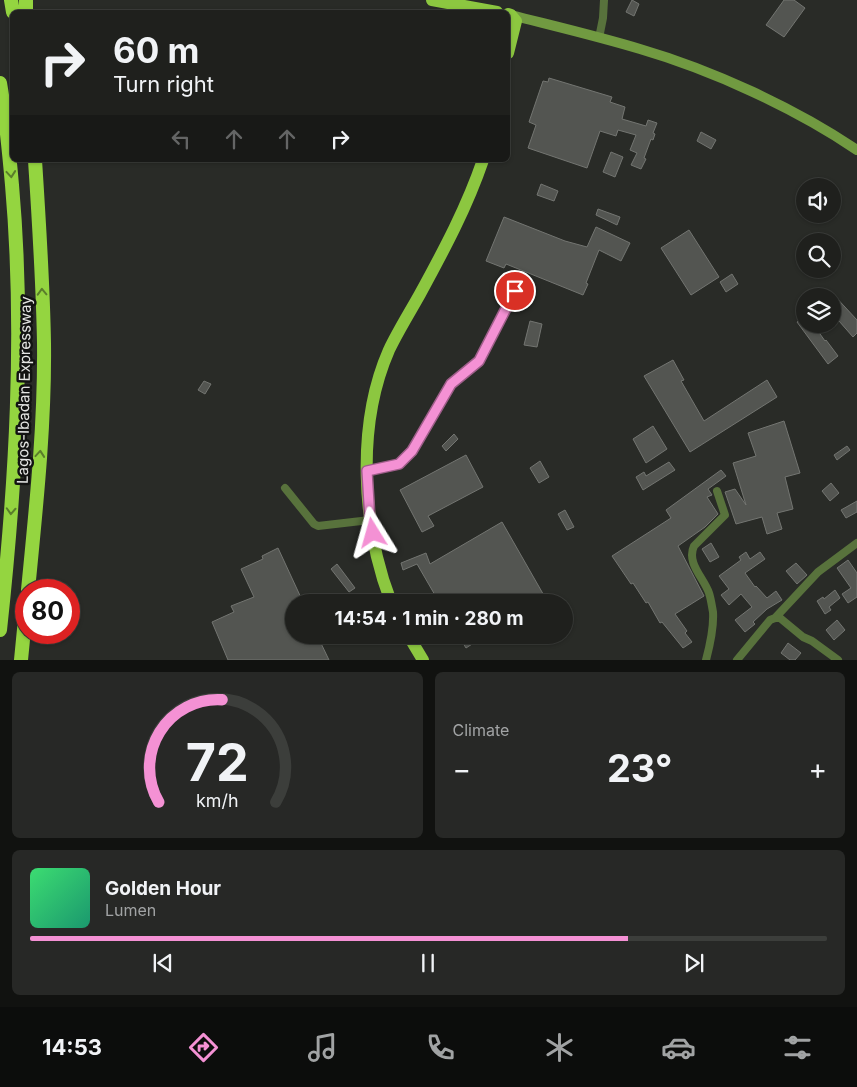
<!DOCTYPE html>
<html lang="en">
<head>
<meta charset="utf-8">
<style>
	body { margin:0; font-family:Inter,sans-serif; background:#272826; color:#f1f3f6; height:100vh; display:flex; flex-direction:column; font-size:19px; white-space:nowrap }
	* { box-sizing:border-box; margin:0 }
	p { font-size:16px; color:#a1a3a4 }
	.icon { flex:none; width:28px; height:28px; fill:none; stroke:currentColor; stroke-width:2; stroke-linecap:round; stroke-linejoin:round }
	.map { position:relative; height:660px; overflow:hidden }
	.drawer { display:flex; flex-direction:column; gap:12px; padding:12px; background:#111210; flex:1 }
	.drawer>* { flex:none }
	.hud { position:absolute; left:10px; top:10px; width:500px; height:152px; border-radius:8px; box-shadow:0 1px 4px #0004,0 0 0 1px #3c3e3b; background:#1f201d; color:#f1f3f6; overflow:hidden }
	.controls { position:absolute; left:796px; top:178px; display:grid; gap:10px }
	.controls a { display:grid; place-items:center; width:45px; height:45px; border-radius:50%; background:#1f201d; box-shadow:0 1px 4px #0004,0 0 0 1px #3c3e3b; font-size:25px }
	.speed { position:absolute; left:15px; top:579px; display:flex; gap:10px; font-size:25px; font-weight:700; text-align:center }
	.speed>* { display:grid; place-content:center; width:65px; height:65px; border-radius:50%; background:#1f201d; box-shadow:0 1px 4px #0004,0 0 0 1px #3c3e3b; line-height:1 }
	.speed .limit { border:8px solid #d22; background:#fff; color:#111 }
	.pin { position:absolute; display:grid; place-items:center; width:42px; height:42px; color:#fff; margin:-21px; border:2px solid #fff; border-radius:50%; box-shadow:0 1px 5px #0007 }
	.me { position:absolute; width:55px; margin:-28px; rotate:352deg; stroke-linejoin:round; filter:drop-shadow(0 0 4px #0008) }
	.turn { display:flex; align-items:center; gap:18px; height:105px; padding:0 20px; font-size:22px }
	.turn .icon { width:65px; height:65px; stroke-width:2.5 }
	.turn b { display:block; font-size:35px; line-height:42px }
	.lanes { display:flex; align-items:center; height:48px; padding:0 20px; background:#0003; justify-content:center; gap:25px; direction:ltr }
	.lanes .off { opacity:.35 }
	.big { font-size:38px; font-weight:700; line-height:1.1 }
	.drawer .card { flex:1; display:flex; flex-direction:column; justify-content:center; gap:8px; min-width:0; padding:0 18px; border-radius:8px; background:#272826 }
	.drawer .dial { align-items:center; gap:0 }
	.dial svg { height:130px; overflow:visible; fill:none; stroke:#3c3e3b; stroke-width:7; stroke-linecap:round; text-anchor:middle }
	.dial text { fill:#f1f3f6; stroke:none }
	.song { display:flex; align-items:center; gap:15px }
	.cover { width:60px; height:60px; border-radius:8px; background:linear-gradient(135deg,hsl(140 70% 55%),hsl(160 70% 35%)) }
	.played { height:5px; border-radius:2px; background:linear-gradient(90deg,#f491d4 75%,#3c3e3b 75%) }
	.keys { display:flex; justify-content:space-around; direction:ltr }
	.heat { display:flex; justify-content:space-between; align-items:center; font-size:28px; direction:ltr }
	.drawer .tiles { flex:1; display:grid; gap:12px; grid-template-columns:1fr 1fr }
	.card:last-child { grid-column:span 2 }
	.trip { position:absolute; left:285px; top:594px; width:288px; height:50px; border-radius:25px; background:#1f201d; box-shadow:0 1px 4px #0004,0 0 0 1px #3c3e3b; font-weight:700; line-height:50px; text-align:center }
	.tab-bar { display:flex; height:80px; justify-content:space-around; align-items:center; background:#0c0d0c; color:#a1a3a4 }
	.tab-bar .icon { width:35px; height:35px }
	.tab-bar .active { color:#f491d4 }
	.tab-bar b { font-size:22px; color:#f1f3f6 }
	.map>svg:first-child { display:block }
</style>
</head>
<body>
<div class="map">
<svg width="857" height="660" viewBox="0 0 857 660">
	<rect width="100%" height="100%" fill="#292b27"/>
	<path fill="#535551" stroke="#737571" d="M632 0 639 4 634 16 626 12Z
		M784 0H794L805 8 784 37 766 25Z
		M549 78 612 97 610 102 625 107 622 119 646 126 648 120 657 123 653 133 655 134 653 140 651 139 644 158 646 159 641 169 631 165 637 153 630 150 636 135 618 130 616 136 600 131 587 168 528 148 536 125 529 122 543 81 548 82Z
		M701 132 716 140 711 149 697 141Z
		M611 152 623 157 615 177 603 172Z
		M541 184 558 191 554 201 537 195Z
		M598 209 620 217 617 225 596 215Z
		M504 217 565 241 587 247 596 227 630 243 621 261 599 250 586 283 588 284 583 295 506 264 504 268 486 261Z
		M689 230 719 277 691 295 661 248Z
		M732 274 738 284 726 292 720 282Z
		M832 293 857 320V333L853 337 832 313Z
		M805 316V324H813L825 341 826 340 838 356 828 364 797 322Z
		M530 321 542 324 537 347 524 345Z
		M673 360 684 380 681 381 704 421 767 380 777 397 690 452 644 376Z
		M204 381 211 384 205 394 198 390Z
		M784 421 800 473 785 477 793 509 777 513 782 529 767 534 762 517 736 524 725 492 735 489 746 505 733 463 756 456 748 433Z
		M653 426 667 449 646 463 633 439Z
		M454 434 458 439 446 451 442 446Z
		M847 446 850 450 837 460 834 455Z
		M466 455 483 487 428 516 434 526 422 532 400 490Z
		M540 461 549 477 539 483 530 468Z
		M669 462 675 470 643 490 636 477 644 472 646 476Z
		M721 470 726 476 708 489 712 495 707 497 718 514 705 527 678 546 704 596 675 614 687 631 685 633 692 642 683 648 662 622 660 623 648 602 646 603 633 583 631 584 612 556 671 518 666 510Z
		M831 483 839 493 830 501 822 491Z
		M857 501V512L846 518 841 510Z
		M565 510 574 527 567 530 558 514Z
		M502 522 546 599 539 602H439L417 564 403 570 401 563 426 553 430 564Z
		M711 543 719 557 710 562 702 549Z
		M278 548 303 602H294V635H317L329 660H228L212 622 234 612 231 606 254 597 241 569 263 559 262 556Z
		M746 552 750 559 760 552 765 559 745 573 755 587 756 586 767 598 776 591 782 600 767 609 753 622 755 624 745 632 735 620 752 607 741 594 729 605 721 595 729 589 719 576 741 560 739 557Z
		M848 560 857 573V597L848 603 842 594 851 588 837 568Z
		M796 563 807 575 797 584 786 571Z
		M337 564 355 588 349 592 331 569Z
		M835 590 840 598 829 607 831 610 825 614 817 601 823 597 824 599Z
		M837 620 845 630 834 640 826 630Z
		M458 635H486L466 648Z
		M788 643 801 653 795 660H790L781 653Z"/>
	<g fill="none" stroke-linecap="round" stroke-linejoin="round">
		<path stroke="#58723c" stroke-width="8" d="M599 38 603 18 604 0
			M367 471 399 464 412 451 451 384 479 361 515 291
			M285 488 314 524 318 526 370 520
			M775 618 818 572 857 543
			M706 660C710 645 714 628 713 612 712 607 711 599 709 593 704 578 686 563 694 546L725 515 717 491
			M737 660 770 620 775 618H780L803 637 812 641 838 660"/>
		<path stroke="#719a41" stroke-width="10" d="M511 15C554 26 597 36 640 49 712 70 795 108 857 150"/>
		<path stroke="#8cc740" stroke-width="12" d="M432 0 497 12
			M508 14 511 15 516 21 508 53
			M391 602C362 527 356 425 389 350 398 331 410 312 420 294 444 250 467 207 483 160
			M408 635 423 660"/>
		<path stroke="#94d540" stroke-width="14" d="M11 0 13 12
			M26 12V0
			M0 83C6 117 9 151 12 185 25 333 16 482 0 630
			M28 590C36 508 45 425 44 343 43 282 39 221 35 160
			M21 660 26 609"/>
	</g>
	<defs><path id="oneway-chevron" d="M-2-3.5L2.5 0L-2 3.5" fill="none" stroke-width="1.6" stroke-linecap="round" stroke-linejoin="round" transform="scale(1.25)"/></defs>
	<g stroke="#5a7e2b">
		<use href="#oneway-chevron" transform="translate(11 174) rotate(85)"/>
		<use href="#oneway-chevron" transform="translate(42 292) rotate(-92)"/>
		<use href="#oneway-chevron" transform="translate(40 454) rotate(-85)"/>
		<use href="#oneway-chevron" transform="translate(11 511) rotate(93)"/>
	</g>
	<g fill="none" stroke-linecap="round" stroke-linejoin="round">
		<g stroke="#9f5e8a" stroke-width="12">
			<path id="route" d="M373 533 370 520 367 471 399 464 412 451 451 384 479 361 515 291"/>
		</g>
		<use href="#route" stroke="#f491d4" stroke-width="9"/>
	</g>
	<g text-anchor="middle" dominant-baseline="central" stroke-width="5" stroke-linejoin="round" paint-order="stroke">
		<g font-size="15" fill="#e5e6e4" stroke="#121312">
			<text transform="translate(24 390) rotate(-89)">Lagos-Ibadan Expressway</text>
		</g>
	</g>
</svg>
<div class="controls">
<a><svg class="icon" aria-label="sound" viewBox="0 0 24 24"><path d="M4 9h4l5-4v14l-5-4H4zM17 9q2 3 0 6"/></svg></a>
<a><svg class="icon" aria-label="search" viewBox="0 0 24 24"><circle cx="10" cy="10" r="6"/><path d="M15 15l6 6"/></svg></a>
<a><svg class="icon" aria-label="layers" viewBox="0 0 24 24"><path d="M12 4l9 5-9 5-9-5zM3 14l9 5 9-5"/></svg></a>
</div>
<div class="speed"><div class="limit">80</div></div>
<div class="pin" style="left:515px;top:291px;background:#d93025"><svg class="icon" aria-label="arrive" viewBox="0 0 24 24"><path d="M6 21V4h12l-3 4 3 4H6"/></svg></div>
<svg class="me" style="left:373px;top:533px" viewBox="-20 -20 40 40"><path d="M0-17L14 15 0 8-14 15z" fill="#f491d4" stroke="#fff" stroke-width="4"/></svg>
<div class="trip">14:54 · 1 min · 280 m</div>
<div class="hud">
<div class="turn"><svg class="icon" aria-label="right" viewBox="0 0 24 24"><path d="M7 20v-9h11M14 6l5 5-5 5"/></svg><div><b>60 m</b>Turn right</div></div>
<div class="lanes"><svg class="icon off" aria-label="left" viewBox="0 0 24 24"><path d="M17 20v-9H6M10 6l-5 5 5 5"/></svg><svg class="icon off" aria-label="ahead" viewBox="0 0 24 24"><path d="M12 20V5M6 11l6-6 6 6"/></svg><svg class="icon off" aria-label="ahead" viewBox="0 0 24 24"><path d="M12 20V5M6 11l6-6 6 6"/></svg><svg class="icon" aria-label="right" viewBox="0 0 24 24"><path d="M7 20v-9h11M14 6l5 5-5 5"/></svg></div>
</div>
</div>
<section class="drawer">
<div class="tiles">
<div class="card dial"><svg viewBox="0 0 100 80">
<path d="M14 69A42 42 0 1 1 86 69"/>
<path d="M14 69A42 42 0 0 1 53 6" stroke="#f491d4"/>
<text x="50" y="56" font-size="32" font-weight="700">72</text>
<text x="50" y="72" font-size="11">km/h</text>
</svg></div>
<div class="card"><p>Climate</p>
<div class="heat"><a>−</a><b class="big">23°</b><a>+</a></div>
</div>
<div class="card">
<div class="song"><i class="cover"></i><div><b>Golden Hour</b><p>Lumen</p></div></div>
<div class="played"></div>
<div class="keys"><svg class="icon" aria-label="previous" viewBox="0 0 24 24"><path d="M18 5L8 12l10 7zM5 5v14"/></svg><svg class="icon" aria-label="pause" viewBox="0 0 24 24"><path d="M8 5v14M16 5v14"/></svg><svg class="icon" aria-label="next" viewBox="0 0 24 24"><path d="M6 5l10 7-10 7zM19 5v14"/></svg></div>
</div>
</div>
</section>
<nav class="tab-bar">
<b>14:53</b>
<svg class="icon active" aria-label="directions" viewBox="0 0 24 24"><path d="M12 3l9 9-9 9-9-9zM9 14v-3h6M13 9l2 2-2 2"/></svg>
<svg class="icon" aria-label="music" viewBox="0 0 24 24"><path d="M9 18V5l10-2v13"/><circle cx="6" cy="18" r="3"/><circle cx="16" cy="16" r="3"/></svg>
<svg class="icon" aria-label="phone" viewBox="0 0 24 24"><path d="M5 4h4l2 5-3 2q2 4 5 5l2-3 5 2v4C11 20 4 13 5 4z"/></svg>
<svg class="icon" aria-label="climate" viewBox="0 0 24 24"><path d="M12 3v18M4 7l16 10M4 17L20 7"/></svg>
<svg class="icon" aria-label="car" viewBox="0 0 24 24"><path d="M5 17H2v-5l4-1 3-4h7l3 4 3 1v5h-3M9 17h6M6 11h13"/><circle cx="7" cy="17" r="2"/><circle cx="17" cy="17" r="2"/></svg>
<svg class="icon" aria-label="filters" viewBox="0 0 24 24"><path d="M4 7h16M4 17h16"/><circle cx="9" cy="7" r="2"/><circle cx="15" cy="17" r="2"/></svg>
</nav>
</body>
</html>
